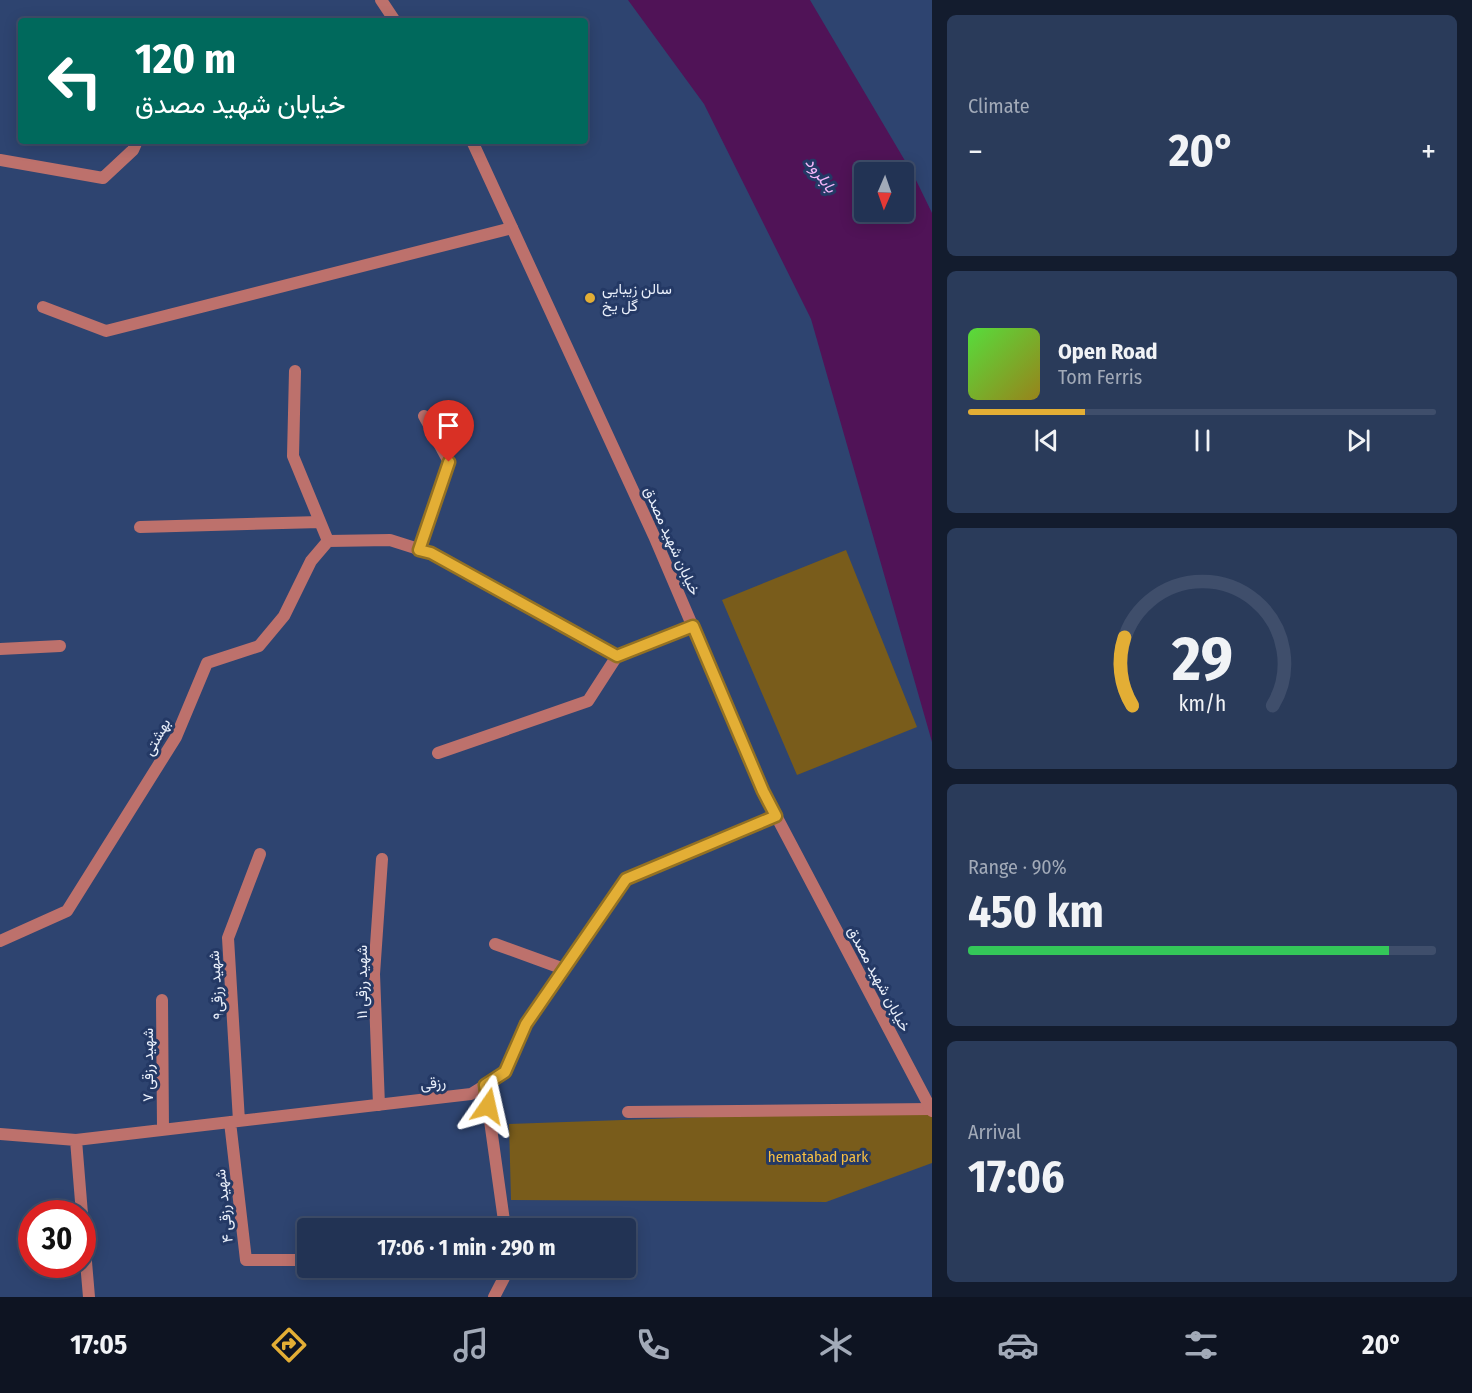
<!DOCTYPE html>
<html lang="en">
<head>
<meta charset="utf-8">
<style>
	body { margin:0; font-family:"Fira Sans Condensed",Vazirmatn,sans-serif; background:#2a3b5a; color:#f1f3f6; height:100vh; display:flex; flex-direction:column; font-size:22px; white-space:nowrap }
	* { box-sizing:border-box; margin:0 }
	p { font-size:20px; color:#a2aab8 }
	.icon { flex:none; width:33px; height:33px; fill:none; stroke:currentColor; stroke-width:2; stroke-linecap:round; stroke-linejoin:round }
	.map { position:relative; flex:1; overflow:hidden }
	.details { display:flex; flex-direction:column; gap:15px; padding:15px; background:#131c2e; width:540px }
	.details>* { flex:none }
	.guide { position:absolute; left:18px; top:18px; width:570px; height:126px; border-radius:6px; box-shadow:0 3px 15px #0003,0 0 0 2px #3f4e6b; background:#00695c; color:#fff; overflow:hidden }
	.needle { width:39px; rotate:182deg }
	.tools { position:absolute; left:854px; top:162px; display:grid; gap:12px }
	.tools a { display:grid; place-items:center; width:60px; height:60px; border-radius:6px; background:#223354; box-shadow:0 3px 15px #0003,0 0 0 2px #3f4e6b; font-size:30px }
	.speed { position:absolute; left:18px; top:1200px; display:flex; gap:12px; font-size:30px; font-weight:700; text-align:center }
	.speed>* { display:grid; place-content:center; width:78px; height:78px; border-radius:50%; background:#223354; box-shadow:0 3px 15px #0003,0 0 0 2px #3f4e6b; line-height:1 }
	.speed .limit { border:9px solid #d22; background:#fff; color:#111 }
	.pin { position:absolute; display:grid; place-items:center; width:51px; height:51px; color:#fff; margin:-62px -26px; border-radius:50% 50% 50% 0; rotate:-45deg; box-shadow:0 0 6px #0007 }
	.pin .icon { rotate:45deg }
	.me { position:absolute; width:66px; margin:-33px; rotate:11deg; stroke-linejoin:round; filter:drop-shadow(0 0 4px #0008) }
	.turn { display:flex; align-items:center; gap:21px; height:126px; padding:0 18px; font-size:27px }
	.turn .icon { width:78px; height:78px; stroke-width:2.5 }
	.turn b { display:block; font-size:42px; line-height:51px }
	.big { font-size:45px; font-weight:700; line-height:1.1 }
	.details .tile { flex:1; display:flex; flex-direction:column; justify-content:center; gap:9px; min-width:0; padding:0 21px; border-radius:9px; background:#2a3b5a }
	.details .dial { align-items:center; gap:0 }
	.dial svg { height:156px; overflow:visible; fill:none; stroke:#3f4e6b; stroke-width:7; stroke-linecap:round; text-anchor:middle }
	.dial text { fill:#f1f3f6; stroke:none }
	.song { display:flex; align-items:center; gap:18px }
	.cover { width:72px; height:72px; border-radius:9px; background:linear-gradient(135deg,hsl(110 70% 55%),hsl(50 70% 35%)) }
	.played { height:6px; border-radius:3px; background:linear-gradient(90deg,#e3ae35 25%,#3f4e6b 25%) }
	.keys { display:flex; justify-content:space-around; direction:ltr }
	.heat { display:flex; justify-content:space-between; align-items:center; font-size:33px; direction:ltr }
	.charge { height:9px; border-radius:4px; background:linear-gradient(90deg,#34c759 90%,#3f4e6b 0) }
	.trip { position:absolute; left:297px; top:1218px; width:339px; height:60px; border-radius:6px; background:#223354; box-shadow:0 3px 15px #0003,0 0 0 2px #3f4e6b; font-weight:700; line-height:60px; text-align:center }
	.menu { display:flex; height:96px; justify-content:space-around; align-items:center; background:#0e1422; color:#a2aab8 }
	.menu .icon { width:42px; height:42px }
	.menu .on { color:#e3ae35 }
	.menu b { font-size:27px; color:#f1f3f6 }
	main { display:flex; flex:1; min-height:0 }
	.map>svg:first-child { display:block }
</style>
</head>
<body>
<main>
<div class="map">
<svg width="932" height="1297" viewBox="0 0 932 1297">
	<rect width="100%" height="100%" fill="#2e4470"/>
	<path fill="#795c1b" d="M846 550 917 727 797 775 722 600Z
		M930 1109 932 1117V1163L826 1202 511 1200 509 1124Z"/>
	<path fill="#501357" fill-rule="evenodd" d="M628 0H810L914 176 932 213V742L811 319 704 104ZM864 172H903V212H864Z"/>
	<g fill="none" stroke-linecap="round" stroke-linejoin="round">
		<path stroke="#bd716c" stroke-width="12" d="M0 160 103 178 133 150 137 141
			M43 307 106 331 512 228
			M295 371 293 456 328 541
			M140 527 320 522
			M328 541 390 540 431 553 617 656 693 626
			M419 550 449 462 424 416
			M0 649 60 646
			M438 753 588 701 617 656
			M0 941 67 911 176 737 207 663 259 646 284 616 311 561 328 541
			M495 944 564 969
			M162 1000 163 1129
			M485 1085 505 1228
			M379 1105 374 974 382 859
			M628 1112 930 1109
			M239 1121 228 938 260 854
			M230 1122 246 1260H308
			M0 1134 76 1140 471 1094 505 1073 526 1024 626 879 776 816
			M76 1140 82 1214
			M82 1215 89 1297
			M494 1297 509 1268"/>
		<path stroke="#bd716c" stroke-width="12" d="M381 0 395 21
			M472 141 654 536 763 791 932 1111"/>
	</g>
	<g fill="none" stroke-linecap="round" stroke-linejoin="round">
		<g stroke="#947122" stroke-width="15">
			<path id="route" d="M449 462 419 550 431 553 617 656 693 626 763 791 776 816 626 879 526 1024 505 1072 485 1085 488 1106"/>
		</g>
		<use href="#route" stroke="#e3ae35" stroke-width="10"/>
	</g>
	<circle fill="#e3ae35" stroke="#243965" stroke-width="2" cx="590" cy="298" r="6"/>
	<g text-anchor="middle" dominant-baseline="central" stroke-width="6" stroke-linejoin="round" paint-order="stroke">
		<g font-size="15" fill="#eaf0fb" stroke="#243965" text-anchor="start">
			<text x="602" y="289">سالن زیبایی<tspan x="602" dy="17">گل یخ</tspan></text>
		</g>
		<g font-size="15" fill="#eaf0fb" stroke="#243965">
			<text transform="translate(672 541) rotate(66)">خیابان شهید مصدق</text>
			<text transform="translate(157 737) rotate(-61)">بهشتی</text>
			<text transform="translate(879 979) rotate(62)">خیابان شهید مصدق</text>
			<text transform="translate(362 982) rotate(-90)">شهید رزقی ۱۱</text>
			<text transform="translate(216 985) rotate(-94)">شهید رزقی۹</text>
			<text transform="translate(148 1065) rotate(-90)">شهید رزقی ۷</text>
			<text transform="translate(433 1083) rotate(-6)">رزقی</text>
			<text transform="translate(224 1206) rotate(-96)">شهید رزقی ۴</text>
		</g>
		<g font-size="15" fill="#f7bf42" stroke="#243965">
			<text x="818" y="1157">hematabad park</text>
		</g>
		<g font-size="16" font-style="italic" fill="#f4b6f9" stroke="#243965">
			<text transform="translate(821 175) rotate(53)">بابلرود</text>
		</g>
	</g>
</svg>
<div class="tools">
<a><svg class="needle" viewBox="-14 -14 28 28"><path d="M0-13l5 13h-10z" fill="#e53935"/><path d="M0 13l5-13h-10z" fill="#a2aab8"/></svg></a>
</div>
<div class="speed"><div class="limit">30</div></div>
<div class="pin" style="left:449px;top:462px;background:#d93025"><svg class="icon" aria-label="arrive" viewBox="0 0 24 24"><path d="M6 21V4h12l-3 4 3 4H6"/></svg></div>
<svg class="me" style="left:488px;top:1106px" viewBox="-20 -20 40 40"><path d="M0-17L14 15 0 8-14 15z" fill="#e3ae35" stroke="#fff" stroke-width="4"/></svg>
<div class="trip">17:06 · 1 min · 290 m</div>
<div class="guide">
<div class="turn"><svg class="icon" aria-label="left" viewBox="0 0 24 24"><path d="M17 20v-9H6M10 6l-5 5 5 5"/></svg><div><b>120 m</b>خیابان شهید مصدق</div></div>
</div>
</div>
<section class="details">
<div class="tile"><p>Climate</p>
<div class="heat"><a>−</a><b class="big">20°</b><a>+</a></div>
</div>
<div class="tile">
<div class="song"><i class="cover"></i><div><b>Open Road</b><p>Tom Ferris</p></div></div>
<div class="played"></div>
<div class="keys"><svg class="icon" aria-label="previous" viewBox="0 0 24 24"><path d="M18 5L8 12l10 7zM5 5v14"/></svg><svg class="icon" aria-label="pause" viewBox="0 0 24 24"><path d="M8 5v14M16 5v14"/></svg><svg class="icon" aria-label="next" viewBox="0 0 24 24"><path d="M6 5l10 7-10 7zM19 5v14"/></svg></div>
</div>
<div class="tile dial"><svg viewBox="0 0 100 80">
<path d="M14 69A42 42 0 1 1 86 69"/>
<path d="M14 69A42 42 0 0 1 10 34" stroke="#e3ae35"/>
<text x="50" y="56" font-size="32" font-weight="700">29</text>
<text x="50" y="72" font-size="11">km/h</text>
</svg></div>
<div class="tile"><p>Range · 90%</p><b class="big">450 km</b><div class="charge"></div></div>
<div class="tile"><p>Arrival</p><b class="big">17:06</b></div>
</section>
</main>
<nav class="menu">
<b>17:05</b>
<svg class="icon on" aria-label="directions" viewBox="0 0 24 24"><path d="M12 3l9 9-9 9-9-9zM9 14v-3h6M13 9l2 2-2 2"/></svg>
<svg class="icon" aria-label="music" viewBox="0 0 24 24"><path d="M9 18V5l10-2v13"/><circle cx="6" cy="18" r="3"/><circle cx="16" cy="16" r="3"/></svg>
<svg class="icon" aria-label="phone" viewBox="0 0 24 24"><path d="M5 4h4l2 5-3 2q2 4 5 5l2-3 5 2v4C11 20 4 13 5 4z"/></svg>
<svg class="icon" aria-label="climate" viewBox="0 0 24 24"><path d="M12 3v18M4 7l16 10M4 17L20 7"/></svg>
<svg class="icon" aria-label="car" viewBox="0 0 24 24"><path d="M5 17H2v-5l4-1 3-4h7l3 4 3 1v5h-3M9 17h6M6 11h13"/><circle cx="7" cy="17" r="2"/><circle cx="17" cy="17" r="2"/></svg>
<svg class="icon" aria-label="filters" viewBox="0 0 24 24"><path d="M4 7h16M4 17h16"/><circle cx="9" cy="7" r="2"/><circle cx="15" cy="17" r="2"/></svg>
<b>20°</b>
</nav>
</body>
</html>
